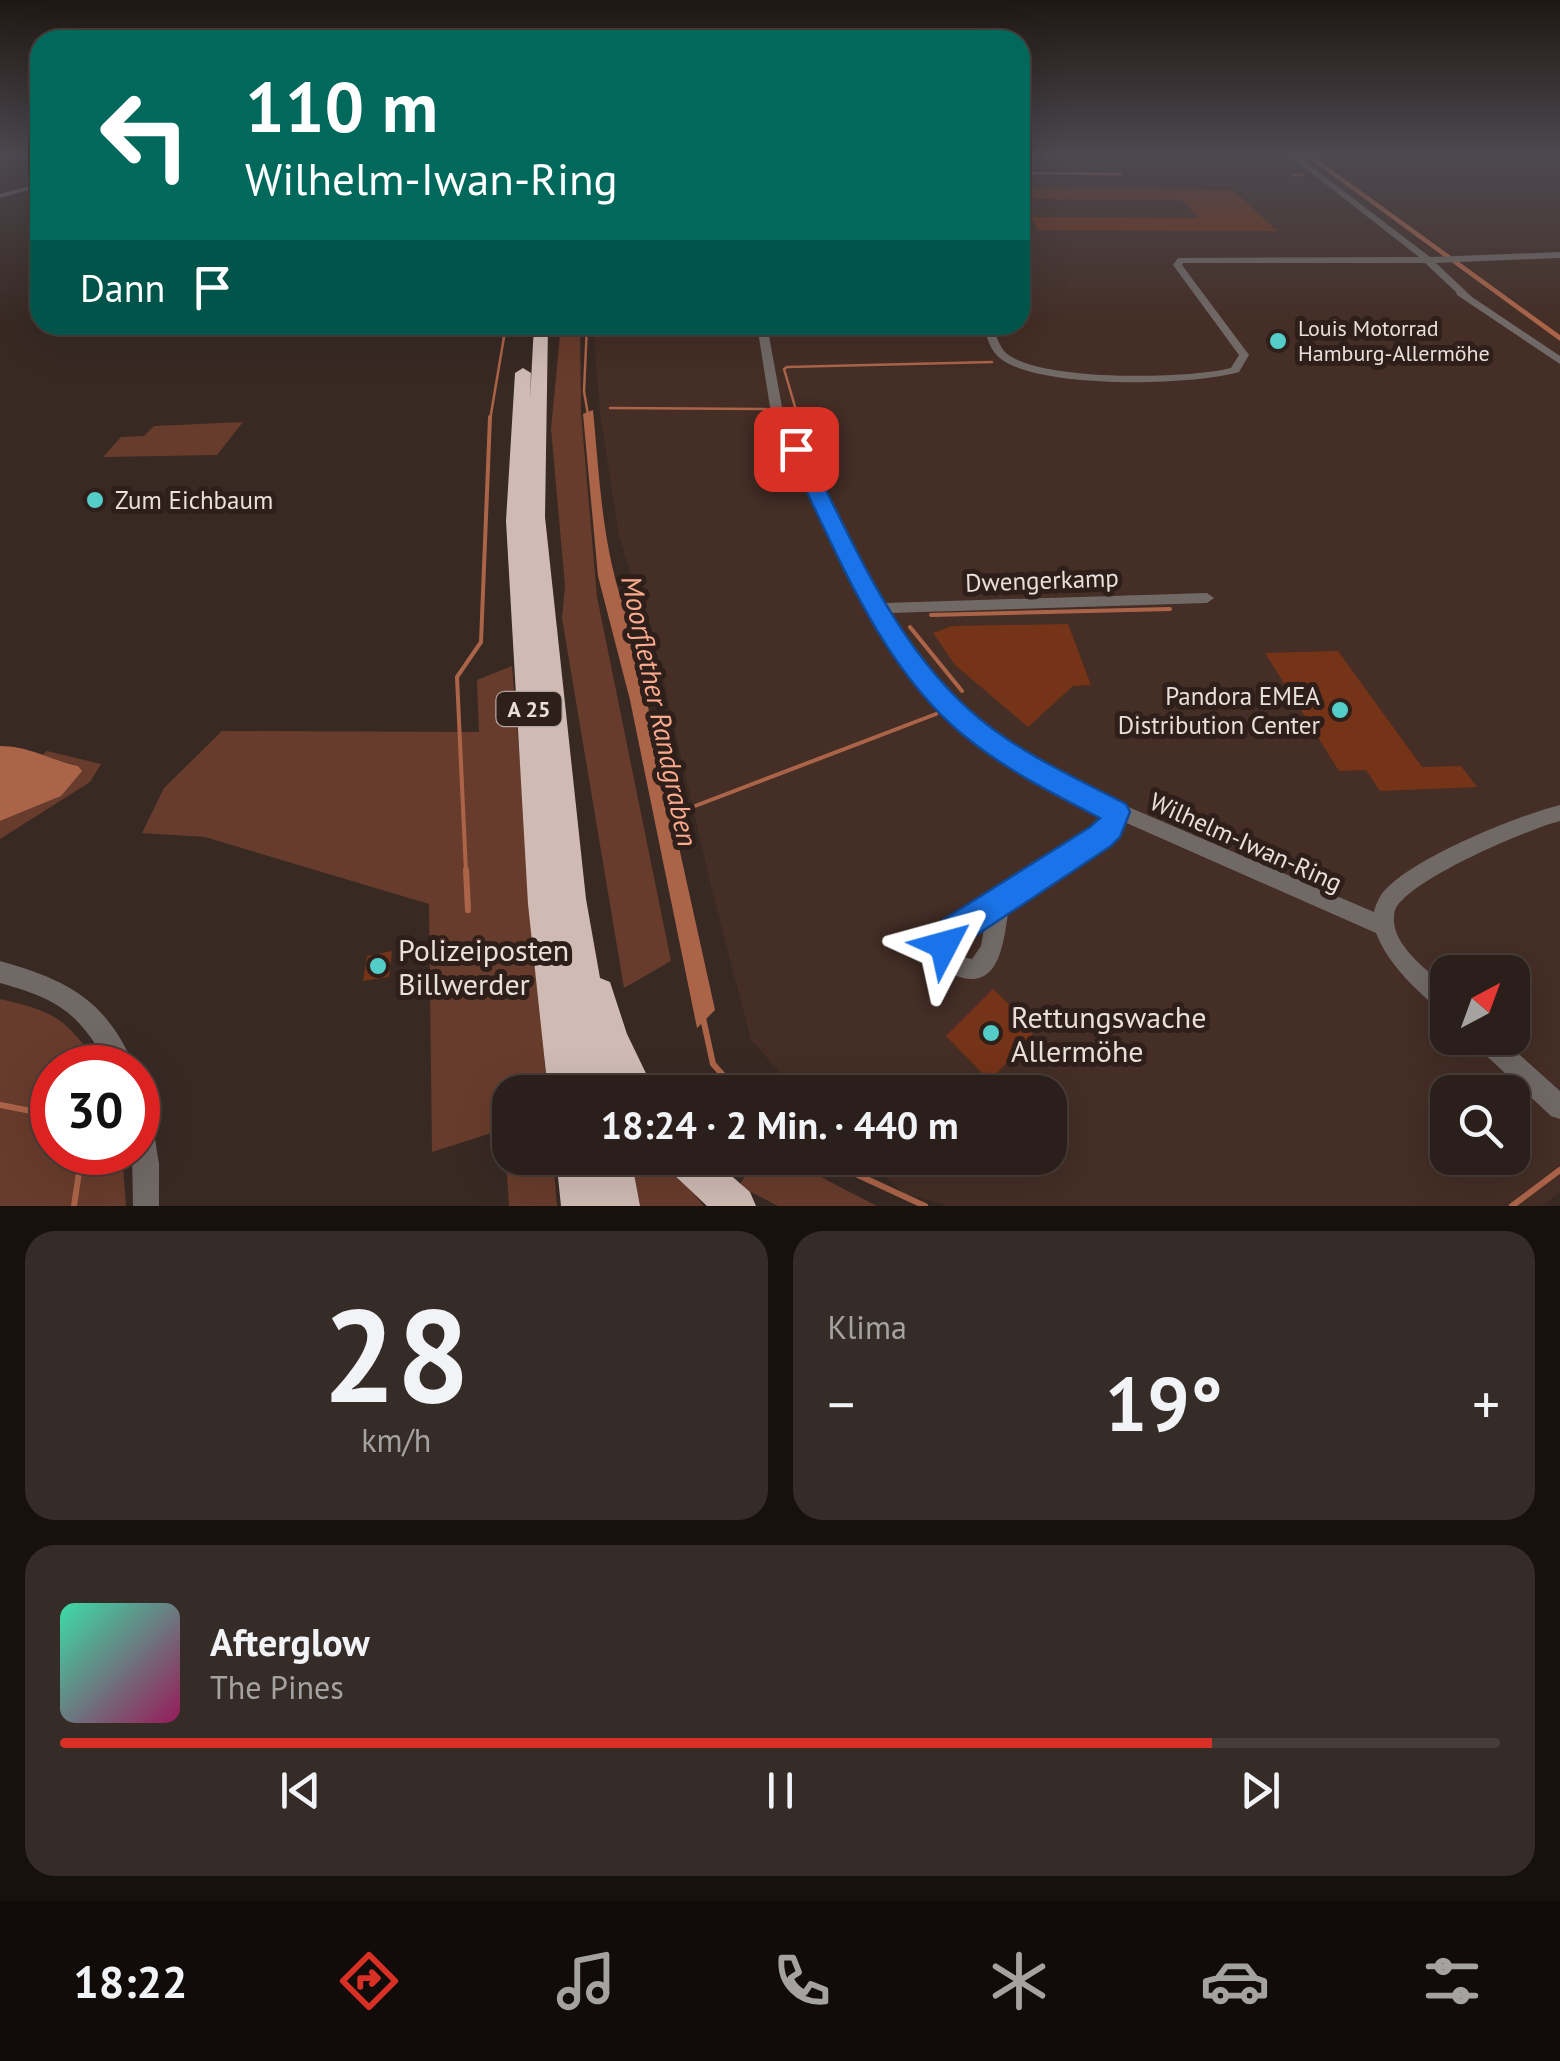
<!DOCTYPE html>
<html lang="de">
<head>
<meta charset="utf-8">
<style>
	body { margin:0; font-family:"PT Sans",sans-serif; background:#362c27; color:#f1f3f6; height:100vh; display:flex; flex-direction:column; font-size:38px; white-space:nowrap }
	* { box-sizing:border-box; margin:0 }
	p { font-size:32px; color:#a5a2a2 }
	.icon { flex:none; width:55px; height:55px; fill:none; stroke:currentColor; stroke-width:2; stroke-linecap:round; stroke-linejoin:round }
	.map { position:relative; height:1206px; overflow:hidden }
	.sheet { display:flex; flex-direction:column; gap:25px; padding:25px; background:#17110e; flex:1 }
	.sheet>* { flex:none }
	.hud { position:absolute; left:30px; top:30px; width:1000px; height:305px; border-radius:30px; box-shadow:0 10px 40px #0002,0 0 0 2px #463d39; background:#00695c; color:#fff; overflow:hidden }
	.needle { width:65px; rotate:41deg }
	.controls { position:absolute; left:1430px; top:955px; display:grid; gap:20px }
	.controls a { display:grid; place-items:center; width:100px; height:100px; border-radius:20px; background:#2a1f1a; box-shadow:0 10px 40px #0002,0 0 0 2px #463d39; font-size:50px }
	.speed { position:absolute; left:30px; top:1045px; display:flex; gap:20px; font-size:50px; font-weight:700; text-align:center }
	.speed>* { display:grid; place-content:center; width:130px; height:130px; border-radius:50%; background:#2a1f1a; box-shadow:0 10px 40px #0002,0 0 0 2px #463d39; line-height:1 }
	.speed .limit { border:15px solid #d22; background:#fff; color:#111 }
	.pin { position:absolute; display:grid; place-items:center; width:85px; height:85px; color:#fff; margin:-42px; border-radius:20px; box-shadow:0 5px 15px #0006 }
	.me { position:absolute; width:110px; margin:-55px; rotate:51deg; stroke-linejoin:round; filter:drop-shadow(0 0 8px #0008) }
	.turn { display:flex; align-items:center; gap:35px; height:210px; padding:0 50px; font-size:45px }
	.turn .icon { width:130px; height:130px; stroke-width:2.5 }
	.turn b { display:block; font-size:70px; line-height:85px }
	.then { display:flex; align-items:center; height:95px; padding:0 50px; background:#0003; gap:20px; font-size:38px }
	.big { font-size:75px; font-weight:600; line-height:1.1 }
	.sheet .card { flex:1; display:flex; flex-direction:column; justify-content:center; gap:15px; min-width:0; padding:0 35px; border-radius:30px; background:#362c27 }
	.sheet .dial { align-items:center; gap:0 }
	.dial b { font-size:130px; line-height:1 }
	.song { display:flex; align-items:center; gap:30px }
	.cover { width:120px; height:120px; border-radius:15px; background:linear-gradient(135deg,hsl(160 70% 55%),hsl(330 70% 35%)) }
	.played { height:10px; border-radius:5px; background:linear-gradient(90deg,#d93025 80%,#463d39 80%) }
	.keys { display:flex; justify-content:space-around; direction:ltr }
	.heat { display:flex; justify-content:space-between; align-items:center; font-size:55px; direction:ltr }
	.sheet .tiles { flex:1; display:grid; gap:25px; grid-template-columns:1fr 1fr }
	.card:last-child { grid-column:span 2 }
	.trip { position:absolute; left:492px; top:1075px; width:575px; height:100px; border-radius:30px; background:#2a1f1a; box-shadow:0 10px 40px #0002,0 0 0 2px #463d39; font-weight:600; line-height:100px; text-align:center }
	.dock { display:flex; height:160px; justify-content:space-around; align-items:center; background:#110c0a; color:#a5a2a2 }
	.dock .icon { width:70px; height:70px }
	.dock .selected { color:#d93025 }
	.dock b { font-size:45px; color:#f1f3f6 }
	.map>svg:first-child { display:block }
</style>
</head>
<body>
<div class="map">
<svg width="1560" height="1206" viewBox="0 0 1560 1206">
	<rect width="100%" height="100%" fill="#382923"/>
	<path fill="#442e26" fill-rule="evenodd" d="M1020 154H1521L1560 171V1192L1542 1206H948L903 1193 866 1158H1050V1092H798L751 1040 712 891 664 683 619 536 600 413 593 325H1020ZM1448 972H1512V1038H1448ZM1448 1092H1512V1158H1448Z"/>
	<path fill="#683c2c" d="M561 325H580L581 413 597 597 671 961 624 988 562 618 565 586 551 429Z
		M243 422 217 455 103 457 121 437 144 436 154 426Z
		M512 666 547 1092H510V1158H553L557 1206H509L504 1129 432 1152 429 904 205 837 142 833 164 788 222 731 479 732 477 680Z
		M47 751 101 764 90 782 0 839V821L61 796 78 766 42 755Z
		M0 999C57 1012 66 1019 100 1067L52 1068V1152L122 1153 126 1206H0Z
		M627 1158H663L704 1206H636Z
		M756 1158H784L877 1206H778L739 1186Z"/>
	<path fill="#ac6449" d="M1303 154H1310L1560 335V341Z
		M593 410C600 482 602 553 629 621L715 1010 697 1028 630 700 598 576 583 414Z
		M0 746C29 746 51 760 78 766L82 771 61 796 0 821Z"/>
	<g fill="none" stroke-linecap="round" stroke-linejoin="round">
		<path stroke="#ac6449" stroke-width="2.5" d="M1020 173 1121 174
			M1292 175H1302
			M587 325 584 391 588 415
			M610 408 766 409
			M796 410 784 369 787 367 992 362
			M490 420 506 325"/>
		<path stroke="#ac6449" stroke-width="4" d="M931 615 1170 609
			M910 627 962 691
			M695 806 936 714
			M466 872 457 677 481 642 490 417"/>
		<path stroke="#ac6449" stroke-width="6" d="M466 870 468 910
			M703 1018 713 1064 738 1092
			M0 1105 52 1115
			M821 1158 925 1206
			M74 1206 82 1152
			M1512 1206 1560 1170"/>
	</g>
	<path fill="#753318" d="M1028 188 1233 190 1277 231 1038 230 1031 217 1199 218 1182 200 1034 199Z
		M1068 624 1091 685 1073 686 1028 727 955 665 933 633 952 626Z
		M1338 651 1422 767 1461 766 1477 787 1380 791 1366 770 1339 771 1265 653Z
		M392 951 389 977 363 981 367 956Z
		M993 989 1036 1030 990 1081 946 1036Z"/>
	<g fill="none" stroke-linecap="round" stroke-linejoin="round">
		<path fill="#716966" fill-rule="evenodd" d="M1287 154H1295L1430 257 1560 252V258L1436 263 1472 297 1560 356V364L1457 295 1456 292 1425 263H1183L1182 265 1249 355 1239 372C1190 386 1041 389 1001 359 990 351 987 337 983 325H993C996 335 999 346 1006 353 1040 382 1188 379 1231 368L1239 355 1173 265 1178 258 1419 257Z
			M40 183V187L0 198V194Z
			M757 325H767L782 407 830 505 885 603 1207 593 1214 598 1207 603 890 613 915 656 960 706 1002 741 1070 782 1374 912C1375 907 1377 902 1380 897 1401 862 1519 815 1560 805V821C1526 830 1413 878 1396 908 1394 911 1394 918 1394 923 1397 949 1429 972 1448 988V1014L1440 1011C1415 988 1389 966 1376 933L1122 821 1117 834 1108 843 1009 908C1004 936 1002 987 963 978 948 974 940 966 934 952L941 929 1094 831 1102 823 1106 814 1058 792 990 751 948 716 903 664 870 608 816 505 770 407ZM985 923 981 946 972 959 963 957 956 949 958 942Z
			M0 961C67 980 106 999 135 1068H110C78 1012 60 1000 0 983Z
			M1473 1038H1501L1560 1091V1119L1551 1116 1476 1046Z
			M138 1095 147 1098 150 1107 159 1164V1206H133L132 1152H138Z"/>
		<path fill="#cfbbb4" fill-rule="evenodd" d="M534 325H548L545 517 586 899 600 978 610 982 627 1034 655 1092H584L583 1084 584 1092H548L528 904 506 521 515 373 523 368 531 373 530 400Z
			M556 1158H631L640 1206H561Z
			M664 1158H711L750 1192 756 1206H707L670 1171Z"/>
	</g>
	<linearGradient id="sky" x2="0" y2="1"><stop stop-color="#1f1713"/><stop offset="0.48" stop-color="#4d4950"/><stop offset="1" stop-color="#4d4950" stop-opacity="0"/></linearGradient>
	<rect width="1560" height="323" fill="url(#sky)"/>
	<path fill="#1a73e8" stroke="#114b97" stroke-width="2.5" d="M796 444 805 449C854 542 896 650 980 719 1024 755 1076 778 1126 804L1130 812 1120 837 1111 846 966 942 955 956 944 961 932 956 928 945 943 920 1090 827 1100 818C1052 793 1004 769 962 734 877 663 835 546 786 449Z"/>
	<g fill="#54cdc8" stroke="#2e1f1a" stroke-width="4">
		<circle cx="1278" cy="341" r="10"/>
		<circle cx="95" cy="500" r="10"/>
		<circle cx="1340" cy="710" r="10"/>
		<circle cx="378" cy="966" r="10"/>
		<circle cx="991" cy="1033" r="10"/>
	</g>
	<g text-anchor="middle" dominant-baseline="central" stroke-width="10" stroke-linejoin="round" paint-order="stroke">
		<g font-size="22" fill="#e9dfdb" stroke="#2e1f1a" text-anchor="start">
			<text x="1298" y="328">Louis Motorrad<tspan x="1298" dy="25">Hamburg-Allermöhe</tspan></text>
		</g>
		<rect fill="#2e1f1a" stroke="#b1a5a1" stroke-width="2.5" x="496.5" y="692" width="65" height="34" rx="8"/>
		<g font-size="22" font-weight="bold" fill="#e9dfdb">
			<text x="529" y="709">A 25</text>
		</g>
		<g font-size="25" fill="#e9dfdb" stroke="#2e1f1a" text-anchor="start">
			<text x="115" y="500">Zum Eichbaum</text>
			<text x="1320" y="696" text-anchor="end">Pandora EMEA<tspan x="1320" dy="29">Distribution Center</tspan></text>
		</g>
		<g font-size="25" fill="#e9dfdb" stroke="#2e1f1a">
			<text transform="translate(1042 580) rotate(-2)">Dwengerkamp</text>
			<text transform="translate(1246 842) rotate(24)">Wilhelm-Iwan-Ring</text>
		</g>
		<g font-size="28" font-style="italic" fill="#fcab8d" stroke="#2e1f1a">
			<text transform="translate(660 711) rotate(78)">Moorflether Randgraben</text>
		</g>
		<g font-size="30" fill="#e9dfdb" stroke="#2e1f1a" text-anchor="start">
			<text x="398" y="949">Polizeiposten<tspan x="398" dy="34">Billwerder</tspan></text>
			<text x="1011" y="1016">Rettungswache<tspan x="1011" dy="34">Allermöhe</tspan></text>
		</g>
	</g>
</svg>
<div class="controls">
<a><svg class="needle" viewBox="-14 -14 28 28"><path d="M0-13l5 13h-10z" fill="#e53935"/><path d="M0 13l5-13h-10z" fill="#a5a2a2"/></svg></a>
<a><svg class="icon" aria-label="search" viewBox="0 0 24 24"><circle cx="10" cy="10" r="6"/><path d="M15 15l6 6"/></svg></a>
</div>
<div class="speed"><div class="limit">30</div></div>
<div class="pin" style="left:796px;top:449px;background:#d93025"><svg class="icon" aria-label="arrive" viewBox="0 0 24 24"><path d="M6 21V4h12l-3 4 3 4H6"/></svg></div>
<svg class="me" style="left:944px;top:945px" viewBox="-20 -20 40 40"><path d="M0-17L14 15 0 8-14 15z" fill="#1a73e8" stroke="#fff" stroke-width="4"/></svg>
<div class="trip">18:24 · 2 Min. · 440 m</div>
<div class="hud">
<div class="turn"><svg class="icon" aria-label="left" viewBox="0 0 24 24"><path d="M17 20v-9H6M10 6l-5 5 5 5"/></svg><div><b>110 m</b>Wilhelm-Iwan-Ring</div></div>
<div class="then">Dann<svg class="icon" aria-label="arrive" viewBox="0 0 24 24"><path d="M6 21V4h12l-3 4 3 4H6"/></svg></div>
</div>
</div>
<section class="sheet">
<div class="tiles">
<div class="card dial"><b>28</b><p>km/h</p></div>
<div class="card"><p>Klima</p>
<div class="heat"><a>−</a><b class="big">19°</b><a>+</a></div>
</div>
<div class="card">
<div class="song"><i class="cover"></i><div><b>Afterglow</b><p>The Pines</p></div></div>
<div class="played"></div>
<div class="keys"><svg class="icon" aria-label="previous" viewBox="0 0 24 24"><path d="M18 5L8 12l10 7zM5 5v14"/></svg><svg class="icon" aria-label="pause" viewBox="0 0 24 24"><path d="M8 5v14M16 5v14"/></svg><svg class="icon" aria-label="next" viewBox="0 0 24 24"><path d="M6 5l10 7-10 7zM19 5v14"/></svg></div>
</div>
</div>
</section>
<nav class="dock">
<b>18:22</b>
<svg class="icon selected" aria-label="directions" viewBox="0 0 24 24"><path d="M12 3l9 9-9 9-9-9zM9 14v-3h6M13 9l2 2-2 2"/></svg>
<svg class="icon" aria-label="music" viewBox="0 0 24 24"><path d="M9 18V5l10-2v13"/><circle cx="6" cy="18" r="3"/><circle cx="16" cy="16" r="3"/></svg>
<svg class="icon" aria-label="phone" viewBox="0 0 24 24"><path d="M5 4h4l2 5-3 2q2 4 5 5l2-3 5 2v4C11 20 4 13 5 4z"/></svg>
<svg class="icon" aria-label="climate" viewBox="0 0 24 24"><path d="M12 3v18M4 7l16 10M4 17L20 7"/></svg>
<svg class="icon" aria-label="car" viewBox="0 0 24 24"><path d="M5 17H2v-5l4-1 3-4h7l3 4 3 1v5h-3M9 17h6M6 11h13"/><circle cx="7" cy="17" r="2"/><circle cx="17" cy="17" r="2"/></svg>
<svg class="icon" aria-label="filters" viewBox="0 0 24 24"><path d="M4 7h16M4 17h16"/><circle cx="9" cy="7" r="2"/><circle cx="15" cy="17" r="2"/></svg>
</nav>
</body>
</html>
